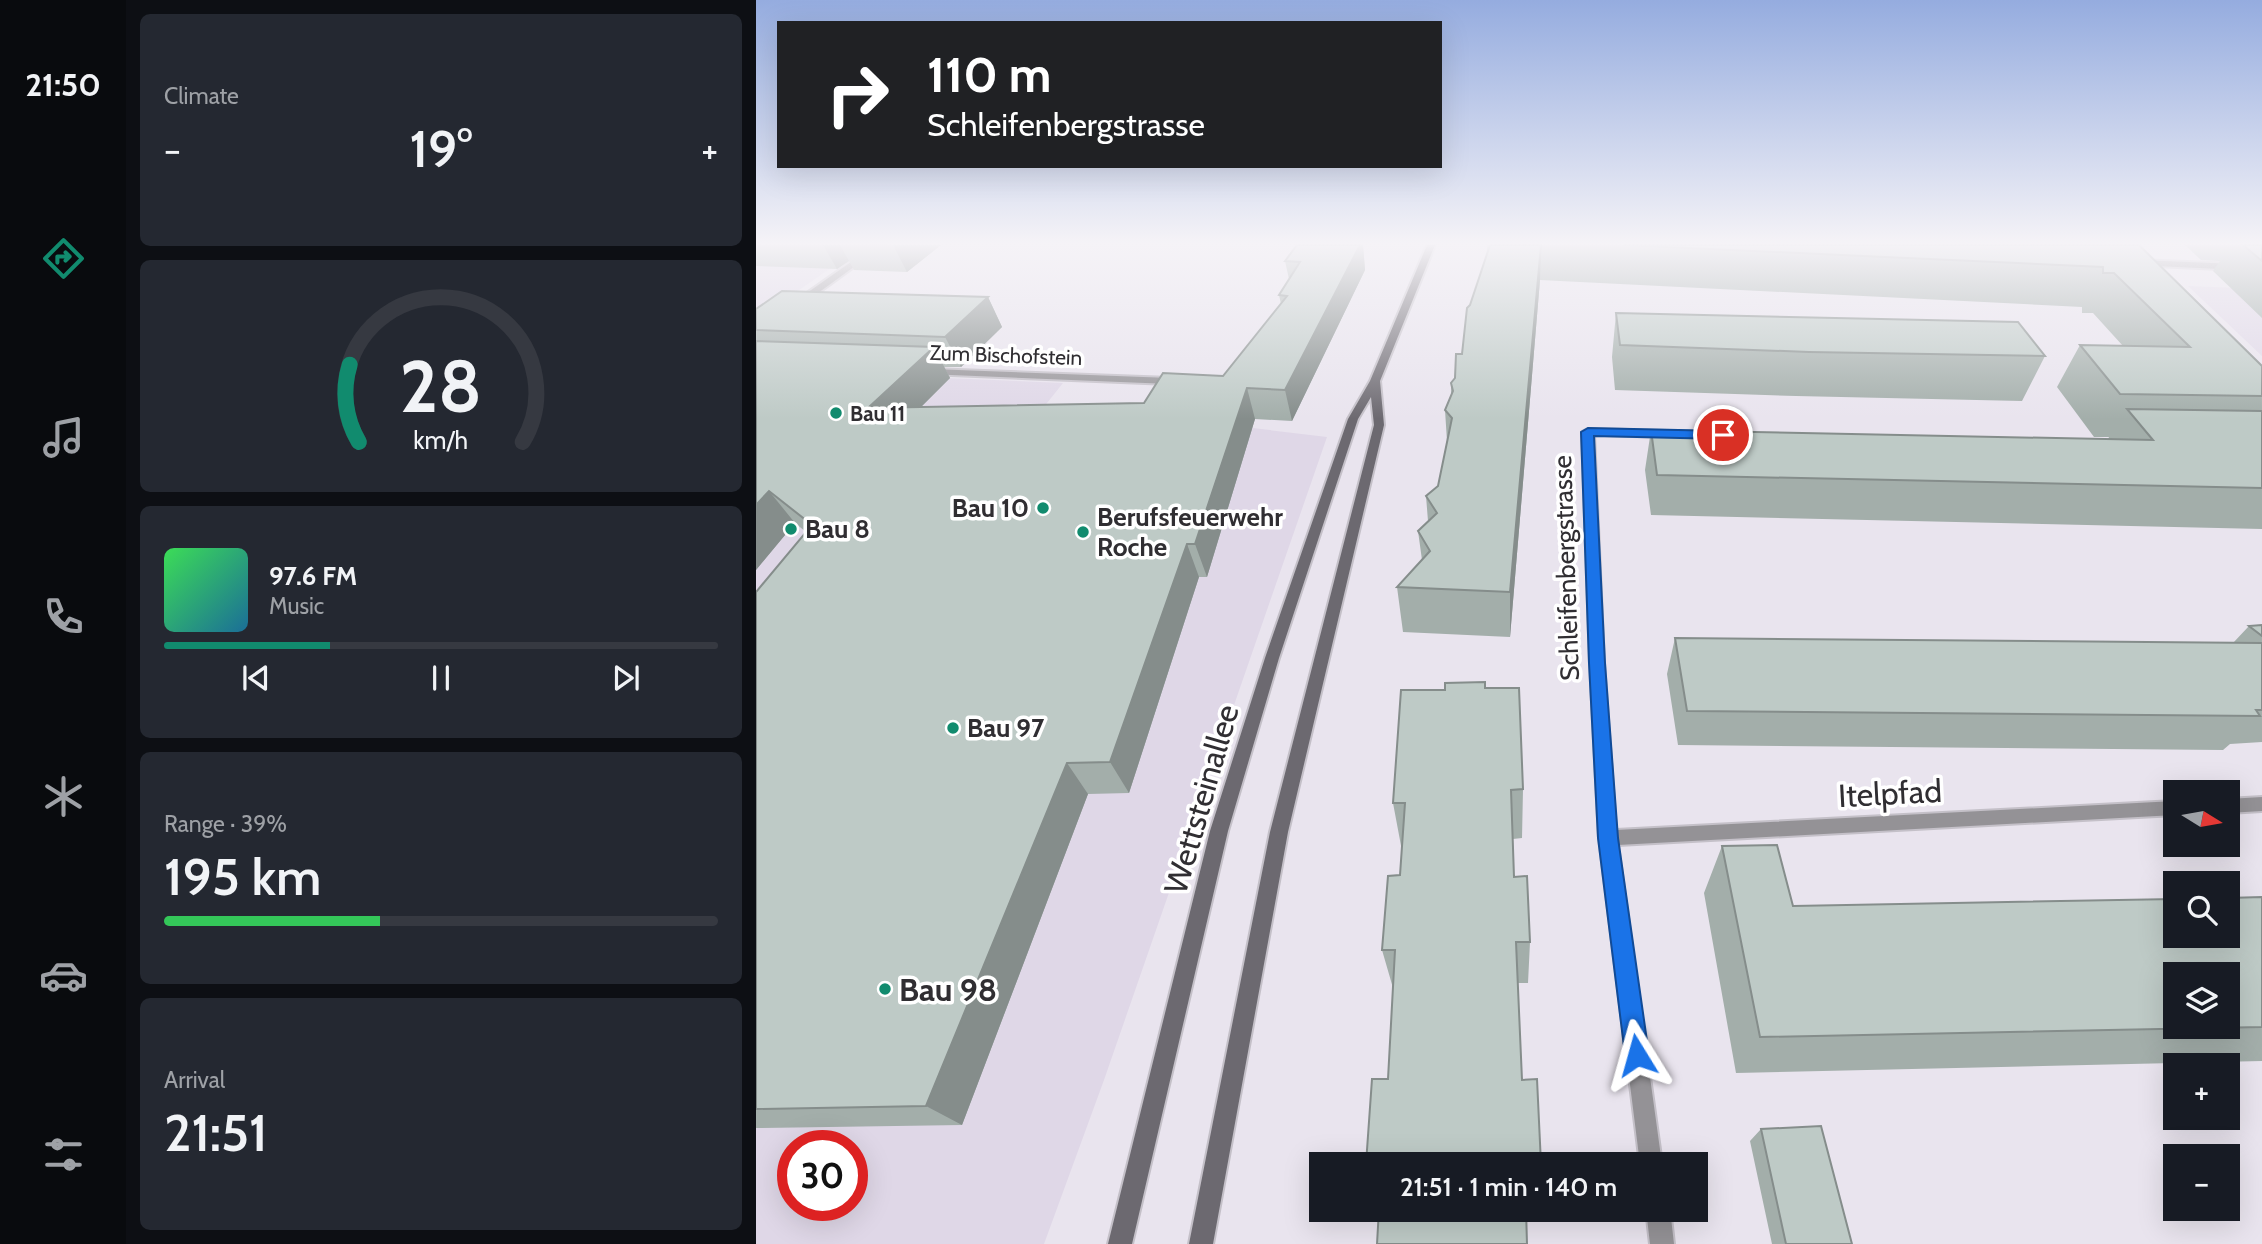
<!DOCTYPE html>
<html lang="en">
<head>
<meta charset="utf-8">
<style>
	body { margin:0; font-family:Cabin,sans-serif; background:#242831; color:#f1f3f6; height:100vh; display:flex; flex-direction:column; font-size:26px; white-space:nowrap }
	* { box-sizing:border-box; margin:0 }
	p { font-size:23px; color:#9ea1a6 }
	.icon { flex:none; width:38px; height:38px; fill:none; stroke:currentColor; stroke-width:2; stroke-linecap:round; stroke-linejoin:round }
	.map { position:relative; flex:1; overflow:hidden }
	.side { display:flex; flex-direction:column; gap:14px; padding:14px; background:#0d0f14; width:630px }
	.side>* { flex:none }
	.guide { position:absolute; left:21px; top:21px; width:665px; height:147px; border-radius:0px; box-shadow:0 7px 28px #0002; background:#202124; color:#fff; overflow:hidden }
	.needle { width:46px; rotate:101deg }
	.controls { position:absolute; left:1407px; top:780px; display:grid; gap:14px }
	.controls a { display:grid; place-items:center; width:77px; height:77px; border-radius:0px; background:#171b24; box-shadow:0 7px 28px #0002; font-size:35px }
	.speed { position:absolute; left:21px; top:1130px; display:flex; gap:14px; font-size:35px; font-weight:700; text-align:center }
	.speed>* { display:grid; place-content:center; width:91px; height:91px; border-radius:50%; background:#171b24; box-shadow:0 7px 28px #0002; line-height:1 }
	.speed .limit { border:10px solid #d22; background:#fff; color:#111 }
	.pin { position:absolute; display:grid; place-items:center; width:60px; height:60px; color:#fff; margin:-30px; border:4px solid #fff; border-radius:50%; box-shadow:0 2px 7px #0007 }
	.me { position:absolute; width:77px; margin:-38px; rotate:352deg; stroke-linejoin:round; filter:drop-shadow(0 0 5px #0008) }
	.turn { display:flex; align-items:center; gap:24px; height:147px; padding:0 35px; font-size:32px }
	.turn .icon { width:91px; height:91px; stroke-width:2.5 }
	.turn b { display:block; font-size:49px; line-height:60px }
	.big { font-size:52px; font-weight:600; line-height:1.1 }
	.side .tile { flex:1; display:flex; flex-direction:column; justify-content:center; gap:10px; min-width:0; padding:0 24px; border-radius:10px; background:#242831 }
	.side .dial { align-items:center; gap:0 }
	.dial svg { height:182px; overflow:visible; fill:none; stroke:#363941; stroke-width:7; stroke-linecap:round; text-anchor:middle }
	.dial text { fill:#f1f3f6; stroke:none }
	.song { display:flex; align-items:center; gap:21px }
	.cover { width:84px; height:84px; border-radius:10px; background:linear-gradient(135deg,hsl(130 70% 55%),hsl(200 70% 35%)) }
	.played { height:7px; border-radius:4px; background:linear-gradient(90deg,#118b6e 30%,#363941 30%) }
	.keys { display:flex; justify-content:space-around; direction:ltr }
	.heat { display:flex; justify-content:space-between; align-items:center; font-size:38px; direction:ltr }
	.charge { height:10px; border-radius:5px; background:linear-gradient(90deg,#34c759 39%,#363941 0) }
	.trip { position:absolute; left:553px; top:1152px; width:399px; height:70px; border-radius:0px; background:#171b24; box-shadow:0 7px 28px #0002; font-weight:600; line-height:70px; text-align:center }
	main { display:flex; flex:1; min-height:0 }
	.tab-bar { display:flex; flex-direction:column; width:126px; justify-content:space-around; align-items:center; background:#090b0e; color:#9ea1a6 }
	.tab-bar .icon { width:49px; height:49px }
	.tab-bar .on { color:#118b6e }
	.tab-bar b { font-size:32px; color:#f1f3f6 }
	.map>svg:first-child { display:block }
</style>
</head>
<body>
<main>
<nav class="tab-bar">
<b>21:50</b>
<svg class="icon on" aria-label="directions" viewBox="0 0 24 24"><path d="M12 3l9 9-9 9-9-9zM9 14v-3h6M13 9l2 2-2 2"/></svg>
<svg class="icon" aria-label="music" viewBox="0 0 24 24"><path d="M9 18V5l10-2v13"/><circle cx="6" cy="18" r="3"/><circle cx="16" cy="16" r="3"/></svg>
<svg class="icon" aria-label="phone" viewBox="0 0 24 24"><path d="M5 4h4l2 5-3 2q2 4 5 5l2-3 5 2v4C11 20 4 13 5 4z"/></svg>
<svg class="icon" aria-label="climate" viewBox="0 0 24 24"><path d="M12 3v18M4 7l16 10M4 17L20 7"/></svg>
<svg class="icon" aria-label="car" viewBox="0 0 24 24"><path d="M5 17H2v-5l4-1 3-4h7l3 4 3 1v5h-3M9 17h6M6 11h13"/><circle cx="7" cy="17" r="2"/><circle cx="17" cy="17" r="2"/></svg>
<svg class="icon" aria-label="filters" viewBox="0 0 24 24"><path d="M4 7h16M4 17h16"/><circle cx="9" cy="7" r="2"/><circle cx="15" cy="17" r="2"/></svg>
</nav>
<section class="side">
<div class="tile"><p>Climate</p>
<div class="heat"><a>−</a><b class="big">19°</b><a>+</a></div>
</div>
<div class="tile dial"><svg viewBox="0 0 100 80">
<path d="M14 69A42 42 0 1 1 86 69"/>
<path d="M14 69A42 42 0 0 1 10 35" stroke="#118b6e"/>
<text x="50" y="56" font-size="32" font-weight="700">28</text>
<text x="50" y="72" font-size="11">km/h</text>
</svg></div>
<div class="tile">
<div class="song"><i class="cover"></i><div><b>97.6 FM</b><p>Music</p></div></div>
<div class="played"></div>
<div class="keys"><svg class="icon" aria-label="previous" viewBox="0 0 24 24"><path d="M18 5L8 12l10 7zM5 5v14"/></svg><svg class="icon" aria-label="pause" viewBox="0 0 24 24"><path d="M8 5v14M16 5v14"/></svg><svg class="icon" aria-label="next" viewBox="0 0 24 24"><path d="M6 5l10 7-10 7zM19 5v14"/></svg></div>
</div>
<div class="tile"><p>Range · 39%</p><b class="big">195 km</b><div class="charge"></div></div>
<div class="tile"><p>Arrival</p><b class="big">21:51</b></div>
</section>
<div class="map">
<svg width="1506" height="1244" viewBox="0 0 1506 1244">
	<rect width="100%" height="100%" fill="#e9e4ee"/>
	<path fill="#dfd7e7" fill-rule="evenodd" d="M0 245H108L0 320Z
		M1432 286 1506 289V356Z
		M0 370 307 383 271 428 488 427 571 437 348 1080 288 1244H0ZM37 1146H96V1206H37Z"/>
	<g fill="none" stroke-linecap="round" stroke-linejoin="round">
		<g stroke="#c4c0c8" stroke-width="4">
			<path id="street" d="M119 245H128L47 304H41V300Z
				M1382 260 1506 265V271L1379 265 1378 263Z
				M175 369 414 378 419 381 414 384 171 374 170 372Z
				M832 429 914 431 920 434 914 437 838 435 848 663 860 830 1419 801V815L862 845 906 1164H884L843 838 834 663 826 432Z
				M1506 797V811L1472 813V799Z
				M890 1209H914L918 1244H894Z"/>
		</g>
		<g stroke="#c4c0c8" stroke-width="4">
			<path id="secondary" d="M671 245H679L624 381 628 425 532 832 457 1244H433L514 832 618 425 615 397 602 419 523 658 472 831 376 1244H352L454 831 509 658 592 419 614 381Z"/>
		</g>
		<use href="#street" fill="#949296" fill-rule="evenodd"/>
		<use href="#secondary" fill="#6c6970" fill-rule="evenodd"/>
	</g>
	<path fill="#a3aeaa" d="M0 245H185L151 272 98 270 93 261 81 269 0 266Z
		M541 245H607L609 270 536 421 499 419 451 577H443L373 793 332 794 206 1125 0 1128V592L50 532 39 523 0 570V309L232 297 246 327 205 367H188L194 378 165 407 388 403 467 376 525 304 523 295 533 279 529 261Z
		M731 245H1383L1506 396V529L895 515 889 470 895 430 1352 439 1353 437H1338L1301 387 1324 345 1367 346 1337 313H1326V307L784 280 754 637 647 632 641 587 666 560 662 531 672 521 670 496 682 486 691 441 689 410 695 395V383L699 378 706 354 714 305 731 253Z
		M1429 245H1506V318L1457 271 1464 261 1445 260Z
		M860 313 1289 356 1266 401 1040 396 859 390 856 357Z
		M1506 625V742L1474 744 1467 750 922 745 911 674 919 638 1477 643 1493 626Z
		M729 688 767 789 766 838 757 839 758 877 774 942 772 983H762L766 1080 785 1164 632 1079 637 988 626 950 644 875 646 851 637 803Z
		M966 846 1037 906 1506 897V1061L980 1073 948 893Z
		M1005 1129 1096 1244H1016L994 1141Z"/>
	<path fill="#858d8b" d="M67 245H84L93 261 81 269Z
		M137 245H185L151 272Z
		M604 245H607L609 270 536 421 529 390Z
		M785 245 784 280 754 637V592Z
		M232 297 246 327 205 367 189 337Z
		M178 347 194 378 132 440 112 408Z
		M491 388 499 419 451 577 439 544Z
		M13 491 39 523 0 570V505Z
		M431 544 443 577 373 793 354 762Z
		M311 763 332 794 206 1125 170 1106Z"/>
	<path fill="#becac6" stroke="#858d8b" stroke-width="2" fill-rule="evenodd" d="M541 245H604L529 390 491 388 439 544H431L354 762 311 763 170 1106 0 1109V592L56 525 13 491 0 505V341L178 347 112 408 388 403 407 373 467 376 531 296 523 295 544 262 529 261Z
		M734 245H785L754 592 641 587 674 551 662 531 681 513 670 496 682 486 696 418 689 410 697 391 695 383 699 378 700 354H706L711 308 714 305Z
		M867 245H1383L1506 366V396L1364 394 1324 345 1434 347 1358 273H1347V267Z
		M1487 245H1506V261Z
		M26 291 232 297 189 337 0 330V309Z
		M860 313 1262 322 1289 356 1053 352 864 345Z
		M1371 409 1506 411V488L901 475 895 430 1397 440Z
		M1506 625V636L1493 626Z
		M919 638 1506 643V710H1500L1504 716 931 711Z
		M729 682V688H763L767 789 755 790 758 877 771 876 774 942H760L766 1080 781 1079 785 1164H610L616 1079H632L639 950H626L632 876 644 875 649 803H637L645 690H689V683Z
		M1021 845 1037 906 1419 899V936H1472V898L1506 897V1027L1004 1037 966 846ZM1419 975H1472V1027H1419Z
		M1065 1126 1096 1244H1030L1005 1129Z
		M623 1209H770L771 1244H621Z"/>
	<linearGradient id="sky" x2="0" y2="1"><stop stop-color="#95acdf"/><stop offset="0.58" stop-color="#f5f3f7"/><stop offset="1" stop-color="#f5f3f7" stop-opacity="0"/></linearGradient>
	<rect width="1506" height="419" fill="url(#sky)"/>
	<path fill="#1a73e8" stroke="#114b97" stroke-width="2" d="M832 428 967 431 973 435 967 439 838 436 849 663 862 838 893 1055 889 1063 881 1067 873 1063 869 1055 842 838 833 663 825 432Z"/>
	<g fill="#118b6e" stroke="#fff" stroke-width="2.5">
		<circle cx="80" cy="413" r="7"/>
		<circle cx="287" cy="508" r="7"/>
		<circle cx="35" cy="529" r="7"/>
		<circle cx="327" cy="532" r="7"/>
		<circle cx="197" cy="728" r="7"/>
		<circle cx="129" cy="989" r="7"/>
	</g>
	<g text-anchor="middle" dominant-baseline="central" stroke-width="7" stroke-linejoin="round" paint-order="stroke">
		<g font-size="21" fill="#302e32" stroke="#fff">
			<text transform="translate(250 355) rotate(2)">Zum Bischofstein</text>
		</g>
		<g font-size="21" font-weight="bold" fill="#302e32" stroke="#fff" text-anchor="start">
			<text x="94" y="413">Bau 11</text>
		</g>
		<g font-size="26" font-weight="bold" fill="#302e32" stroke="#fff" text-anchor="start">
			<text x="273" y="508" text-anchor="end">Bau 10</text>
			<text x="341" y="517">Berufsfeuerwehr<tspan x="341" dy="30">Roche</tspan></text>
			<text x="49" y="529">Bau 8</text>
			<text x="211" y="728">Bau 97</text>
		</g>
		<g font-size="26" fill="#302e32" stroke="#fff">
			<text transform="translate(810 568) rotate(-92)">Schleifenbergstrasse</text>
		</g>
		<g font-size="32" fill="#302e32" stroke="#fff">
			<text transform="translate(1134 793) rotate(-3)">Itelpfad</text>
			<text transform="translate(445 799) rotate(-74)">Wettsteinallee</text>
		</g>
		<g font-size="32" font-weight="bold" fill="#302e32" stroke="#fff" text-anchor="start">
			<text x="143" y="989">Bau 98</text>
		</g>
	</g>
</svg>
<div class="controls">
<a><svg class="needle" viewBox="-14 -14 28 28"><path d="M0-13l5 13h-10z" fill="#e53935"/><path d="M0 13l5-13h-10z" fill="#9ea1a6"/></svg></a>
<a><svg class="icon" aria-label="search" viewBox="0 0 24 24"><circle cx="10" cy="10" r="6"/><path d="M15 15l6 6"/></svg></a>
<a><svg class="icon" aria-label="layers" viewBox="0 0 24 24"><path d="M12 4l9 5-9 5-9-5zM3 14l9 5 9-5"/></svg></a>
<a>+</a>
<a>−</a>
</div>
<div class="speed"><div class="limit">30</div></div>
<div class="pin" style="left:967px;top:435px;background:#d93025"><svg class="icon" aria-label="arrive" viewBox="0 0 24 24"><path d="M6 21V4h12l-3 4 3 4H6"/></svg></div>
<svg class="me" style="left:881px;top:1055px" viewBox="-20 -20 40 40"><path d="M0-17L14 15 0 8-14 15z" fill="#1a73e8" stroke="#fff" stroke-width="4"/></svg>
<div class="trip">21:51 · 1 min · 140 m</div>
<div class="guide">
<div class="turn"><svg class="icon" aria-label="right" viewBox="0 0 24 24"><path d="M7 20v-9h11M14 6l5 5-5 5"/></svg><div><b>110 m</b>Schleifenbergstrasse</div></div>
</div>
</div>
</main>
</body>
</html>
